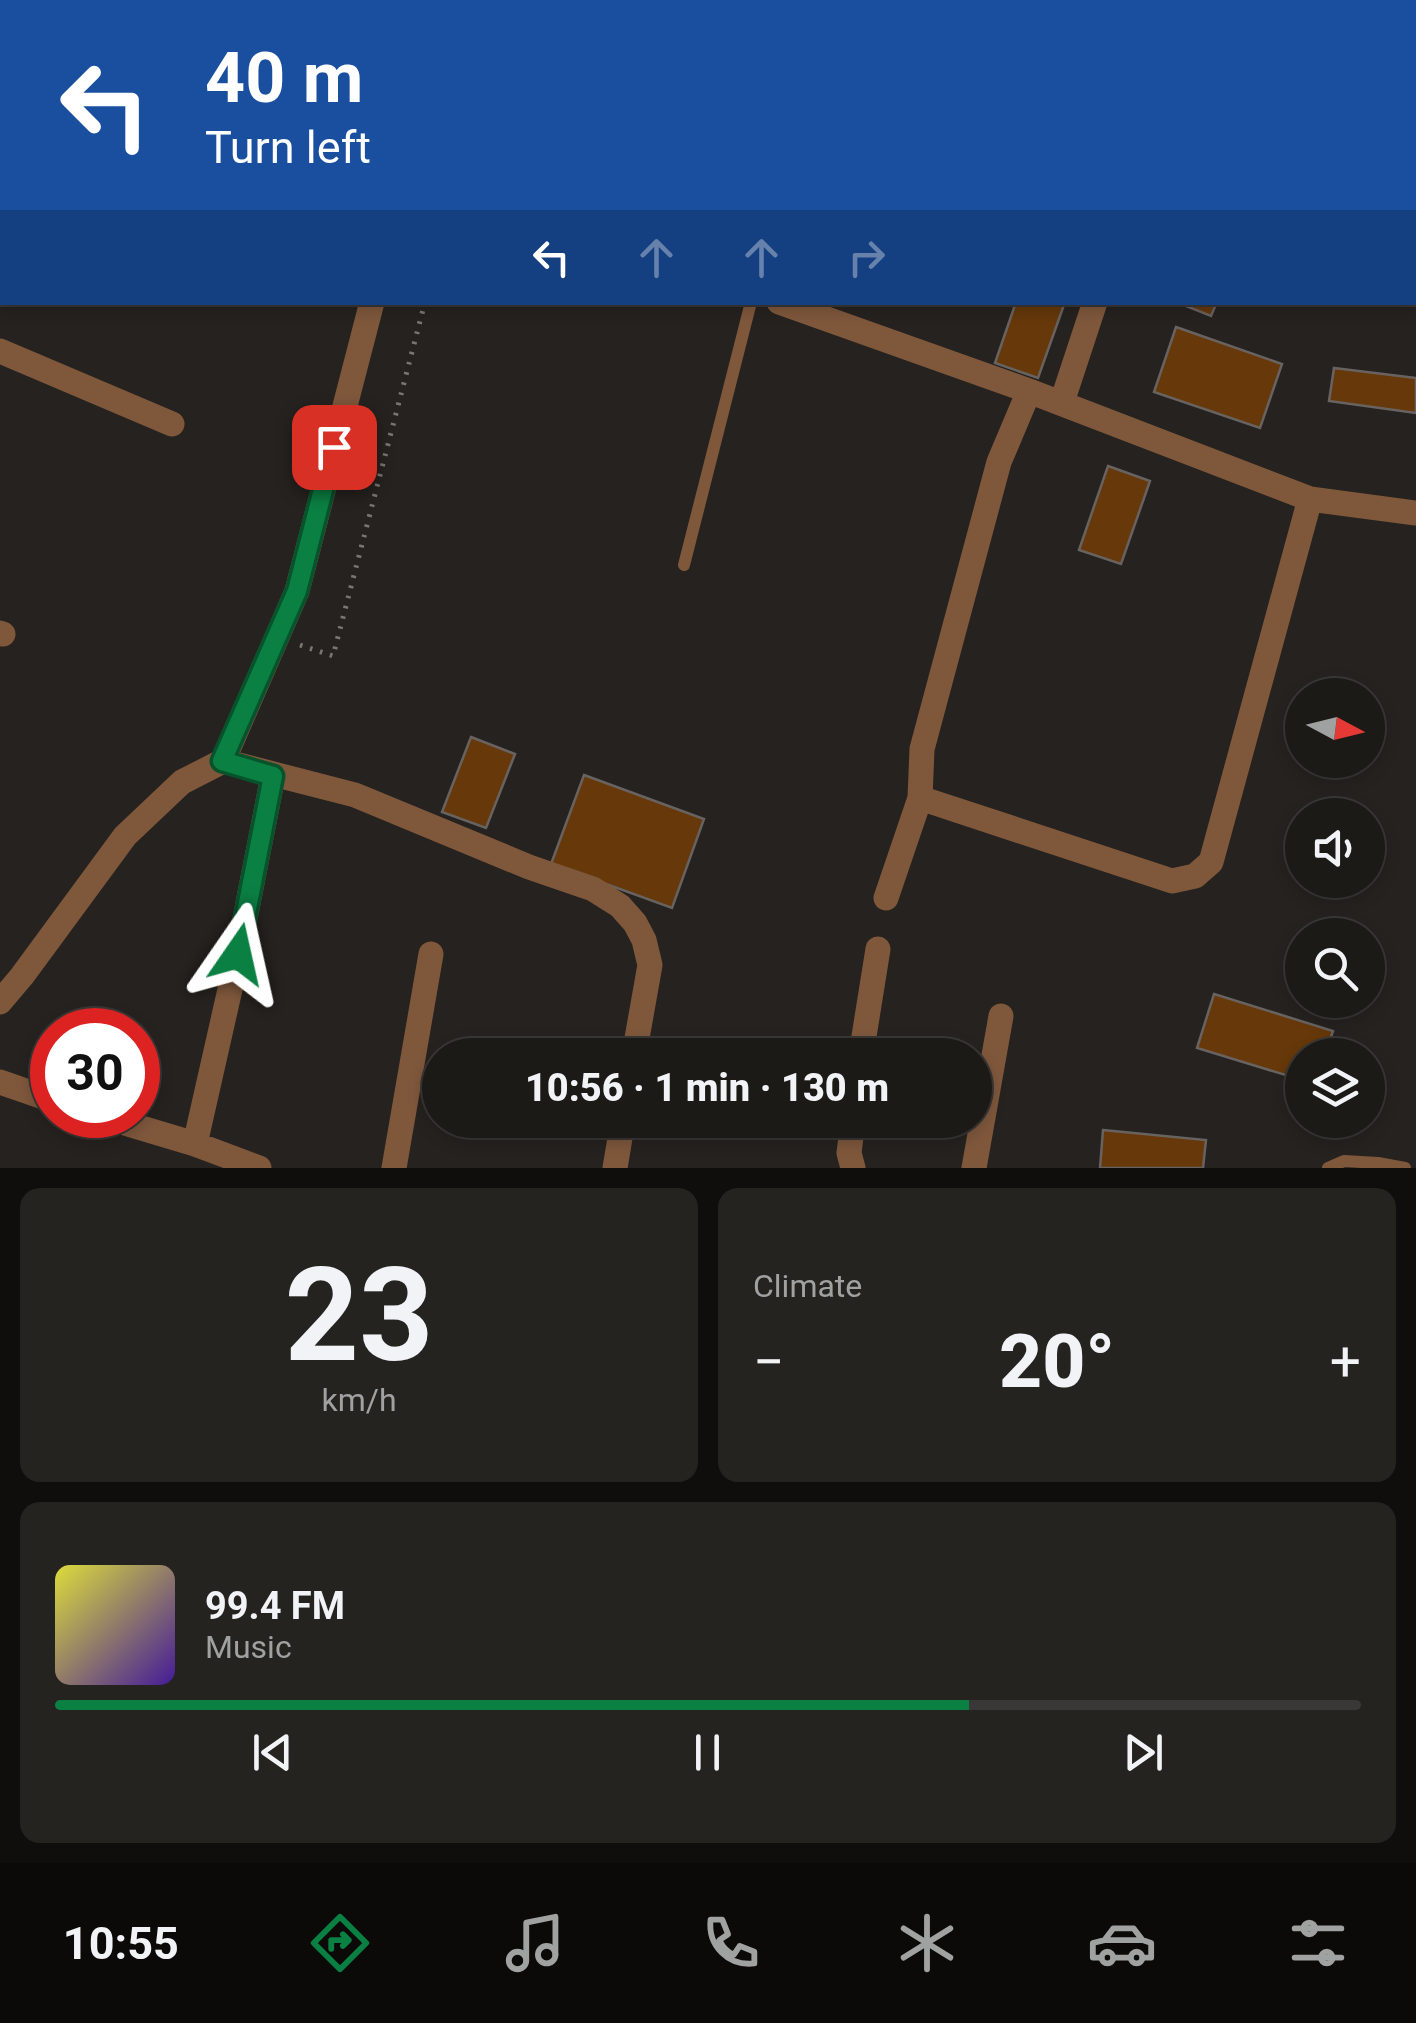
<!DOCTYPE html>
<html lang="en">
<head>
<meta charset="utf-8">
<style>
	body { margin:0; font-family:Roboto,sans-serif; background:#252320; color:#f1f3f6; height:100vh; display:flex; flex-direction:column; font-size:38px; white-space:nowrap }
	* { box-sizing:border-box; margin:0 }
	p { font-size:32px; color:#a0a1a1 }
	.icon { flex:none; width:55px; height:55px; fill:none; stroke:currentColor; stroke-width:2; stroke-linecap:round; stroke-linejoin:round }
	.map { position:relative; height:1168px; overflow:hidden }
	.sheet { display:flex; flex-direction:column; gap:20px; padding:20px; background:#0f0e0d; flex:1 }
	.sheet>* { flex:none }
	.guide { position:absolute; left:0px; top:0px; width:1418px; height:305px; box-shadow:0 5px 15px #0003,0 0 0 2px #3a3836; background:#1a4fa0; color:#fff; overflow:hidden }
	.needle { width:65px; rotate:97deg }
	.tools { position:absolute; left:1285px; top:678px; display:grid; gap:20px }
	.tools a { display:grid; place-items:center; width:100px; height:100px; border-radius:50%; background:#1c1a17; box-shadow:0 5px 15px #0003,0 0 0 2px #3a3836; font-size:50px }
	.speed { position:absolute; left:30px; top:1008px; display:flex; gap:20px; font-size:50px; font-weight:700; text-align:center }
	.speed>* { display:grid; place-content:center; width:130px; height:130px; border-radius:50%; background:#1c1a17; box-shadow:0 5px 15px #0003,0 0 0 2px #3a3836; line-height:1 }
	.speed .limit { border:15px solid #d22; background:#fff; color:#111 }
	.pin { position:absolute; display:grid; place-items:center; width:85px; height:85px; color:#fff; margin:-42px; border-radius:20px; box-shadow:0 5px 15px #0006 }
	.me { position:absolute; width:110px; margin:-55px; rotate:11deg; stroke-linejoin:round; filter:drop-shadow(0 0 8px #0008) }
	.turn { display:flex; align-items:center; gap:35px; height:210px; padding:0 40px; font-size:45px }
	.turn .icon { width:130px; height:130px; stroke-width:2.5 }
	.turn b { display:block; font-size:70px; line-height:85px }
	.lanes { display:flex; align-items:center; height:95px; padding:0 40px; background:#0003; justify-content:center; gap:50px; direction:ltr }
	.lanes .off { opacity:.35 }
	.big { font-size:75px; font-weight:800; line-height:1.1 }
	.sheet .widget { flex:1; display:flex; flex-direction:column; justify-content:center; gap:15px; min-width:0; padding:0 35px; border-radius:20px; background:#252320 }
	.sheet .dial { align-items:center; gap:0 }
	.dial b { font-size:130px; line-height:1 }
	.song { display:flex; align-items:center; gap:30px }
	.cover { width:120px; height:120px; border-radius:15px; background:linear-gradient(135deg,hsl(60 70% 55%),hsl(260 70% 35%)) }
	.played { height:10px; border-radius:5px; background:linear-gradient(90deg,#0b8043 70%,#3a3836 70%) }
	.keys { display:flex; justify-content:space-around; direction:ltr }
	.heat { display:flex; justify-content:space-between; align-items:center; font-size:55px; direction:ltr }
	.sheet .tiles { flex:1; display:grid; gap:20px; grid-template-columns:1fr 1fr }
	.widget:last-child { grid-column:span 2 }
	.trip { position:absolute; left:422px; top:1038px; width:570px; height:100px; border-radius:50px; background:#1c1a17; box-shadow:0 5px 15px #0003,0 0 0 2px #3a3836; font-weight:800; line-height:100px; text-align:center }
	.dock { display:flex; height:160px; justify-content:space-around; align-items:center; background:#0b0a09; color:#a0a1a1 }
	.dock .icon { width:70px; height:70px }
	.dock .active { color:#0b8043 }
	.dock b { font-size:45px; color:#f1f3f6 }
	.map>svg:first-child { display:block }
</style>
</head>
<body>
<div class="map">
<svg width="1416" height="1168" viewBox="0 0 1416 1168">
	<rect width="100%" height="100%" fill="#26221f"/>
	<path fill="#66380a" stroke="#686360" stroke-width="2.5" d="M0 15 2 16V106L0 105Z
		M1016 302H1065L1038 378 995 363Z
		M1176 302H1217L1211 316Z
		M1176 327 1282 364 1260 428 1154 392Z
		M1334 368 1416 378V413L1329 401Z
		M1108 466 1150 481 1121 564 1079 550Z
		M471 737 515 754 486 828 442 812Z
		M584 775 704 819 672 908 551 864Z
		M1214 994 1333 1031 1325 1055H1302V1080L1197 1048Z
		M1103 1130 1206 1140 1203 1168H1100Z"/>
	<g fill="none" stroke-linecap="round" stroke-linejoin="round">
		<path stroke="#7a7674" stroke-width="5" stroke-dasharray="2.5 8" stroke-linecap="butt" d="M300 645 333 656 425 302"/>
		<path stroke="#7f583c" stroke-width="12" d="M684 565 751 302
			M1328 1168 1344 1161 1378 1163 1405 1168"/>
		<path stroke="#7f583c" stroke-width="25" d="M49 0 54 2
			M1088 2 1089 0
			M779 302 1029 391
			M0 351 172 424
			M1062 402 1095 302
			M0 633 3 634
			M223 761 355 795 529 867 593 889 620 906 635 923 644 940 650 965 634 1055
			M920 798 1172 881 1195 876 1211 862 1310 499
			M886 898 920 798 922 749 999 462 1029 391 1310 499 1416 513
			M0 1002 22 976 125 836 182 782 223 761 297 591 372 302
			M861 1055 878 949
			M0 1082 52 1100
			M98 1115 195 1144 259 1168
			M853 1120 849 1153 853 1168
			M195 1144 238 954 273 776
			M394 1168 431 954
			M615 1168 623 1120
			M974 1168 1001 1016"/>
		<path stroke="#7f583c" stroke-width="25" d="M424 2 425 0
			M0 160 2 158"/>
		<path stroke="#e7985e" stroke-width="28" d="M1222 0 1228 2
			M1415 71H1416"/>
	</g>
	<g fill="none" stroke-linecap="round" stroke-linejoin="round">
		<g stroke="#07532c" stroke-width="25">
			<path id="route" d="M238 954 273 776 222 761 297 591 334 447"/>
		</g>
		<use href="#route" stroke="#0b8043" stroke-width="18"/>
	</g>
</svg>
<div class="tools">
<a><svg class="needle" viewBox="-14 -14 28 28"><path d="M0-13l5 13h-10z" fill="#e53935"/><path d="M0 13l5-13h-10z" fill="#a0a1a1"/></svg></a>
<a><svg class="icon" aria-label="sound" viewBox="0 0 24 24"><path d="M4 9h4l5-4v14l-5-4H4zM17 9q2 3 0 6"/></svg></a>
<a><svg class="icon" aria-label="search" viewBox="0 0 24 24"><circle cx="10" cy="10" r="6"/><path d="M15 15l6 6"/></svg></a>
<a><svg class="icon" aria-label="layers" viewBox="0 0 24 24"><path d="M12 4l9 5-9 5-9-5zM3 14l9 5 9-5"/></svg></a>
</div>
<div class="speed"><div class="limit">30</div></div>
<div class="pin" style="left:334px;top:447px;background:#d93025"><svg class="icon" aria-label="arrive" viewBox="0 0 24 24"><path d="M6 21V4h12l-3 4 3 4H6"/></svg></div>
<svg class="me" style="left:238px;top:954px" viewBox="-20 -20 40 40"><path d="M0-17L14 15 0 8-14 15z" fill="#0b8043" stroke="#fff" stroke-width="4"/></svg>
<div class="trip">10:56 · 1 min · 130 m</div>
<div class="guide">
<div class="turn"><svg class="icon" aria-label="left" viewBox="0 0 24 24"><path d="M17 20v-9H6M10 6l-5 5 5 5"/></svg><div><b>40 m</b>Turn left</div></div>
<div class="lanes"><svg class="icon" aria-label="left" viewBox="0 0 24 24"><path d="M17 20v-9H6M10 6l-5 5 5 5"/></svg><svg class="icon off" aria-label="ahead" viewBox="0 0 24 24"><path d="M12 20V5M6 11l6-6 6 6"/></svg><svg class="icon off" aria-label="ahead" viewBox="0 0 24 24"><path d="M12 20V5M6 11l6-6 6 6"/></svg><svg class="icon off" aria-label="right" viewBox="0 0 24 24"><path d="M7 20v-9h11M14 6l5 5-5 5"/></svg></div>
</div>
</div>
<section class="sheet">
<div class="tiles">
<div class="widget dial"><b>23</b><p>km/h</p></div>
<div class="widget"><p>Climate</p>
<div class="heat"><a>−</a><b class="big">20°</b><a>+</a></div>
</div>
<div class="widget">
<div class="song"><i class="cover"></i><div><b>99.4 FM</b><p>Music</p></div></div>
<div class="played"></div>
<div class="keys"><svg class="icon" aria-label="previous" viewBox="0 0 24 24"><path d="M18 5L8 12l10 7zM5 5v14"/></svg><svg class="icon" aria-label="pause" viewBox="0 0 24 24"><path d="M8 5v14M16 5v14"/></svg><svg class="icon" aria-label="next" viewBox="0 0 24 24"><path d="M6 5l10 7-10 7zM19 5v14"/></svg></div>
</div>
</div>
</section>
<nav class="dock">
<b>10:55</b>
<svg class="icon active" aria-label="directions" viewBox="0 0 24 24"><path d="M12 3l9 9-9 9-9-9zM9 14v-3h6M13 9l2 2-2 2"/></svg>
<svg class="icon" aria-label="music" viewBox="0 0 24 24"><path d="M9 18V5l10-2v13"/><circle cx="6" cy="18" r="3"/><circle cx="16" cy="16" r="3"/></svg>
<svg class="icon" aria-label="phone" viewBox="0 0 24 24"><path d="M5 4h4l2 5-3 2q2 4 5 5l2-3 5 2v4C11 20 4 13 5 4z"/></svg>
<svg class="icon" aria-label="climate" viewBox="0 0 24 24"><path d="M12 3v18M4 7l16 10M4 17L20 7"/></svg>
<svg class="icon" aria-label="car" viewBox="0 0 24 24"><path d="M5 17H2v-5l4-1 3-4h7l3 4 3 1v5h-3M9 17h6M6 11h13"/><circle cx="7" cy="17" r="2"/><circle cx="17" cy="17" r="2"/></svg>
<svg class="icon" aria-label="filters" viewBox="0 0 24 24"><path d="M4 7h16M4 17h16"/><circle cx="9" cy="7" r="2"/><circle cx="15" cy="17" r="2"/></svg>
</nav>
</body>
</html>
